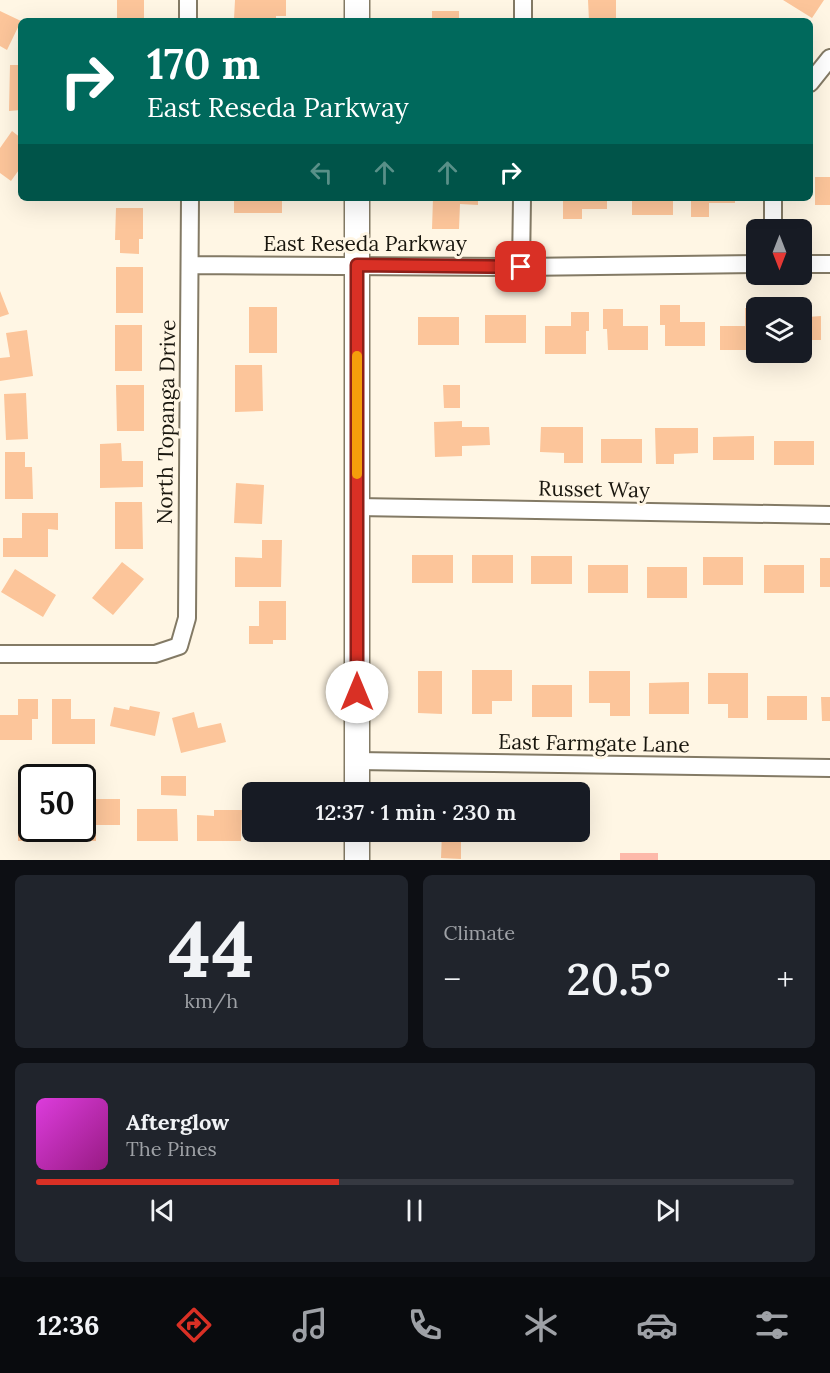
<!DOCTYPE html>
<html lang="en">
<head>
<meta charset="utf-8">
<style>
	body { margin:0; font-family:Lora,serif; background:#20242c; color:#f1f3f6; height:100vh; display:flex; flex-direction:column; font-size:22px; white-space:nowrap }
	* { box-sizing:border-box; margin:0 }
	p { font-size:20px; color:#9ea1a6 }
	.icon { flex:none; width:33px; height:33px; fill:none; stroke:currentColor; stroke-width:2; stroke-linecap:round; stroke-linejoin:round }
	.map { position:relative; height:860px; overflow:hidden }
	.panel { display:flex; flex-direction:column; gap:15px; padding:15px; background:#0d0f14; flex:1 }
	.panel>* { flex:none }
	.hud { position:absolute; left:18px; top:18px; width:795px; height:183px; border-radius:9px; box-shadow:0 6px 24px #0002; background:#00695c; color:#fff; overflow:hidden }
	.needle { width:39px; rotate:180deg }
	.fabs { position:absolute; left:746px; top:219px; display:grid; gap:12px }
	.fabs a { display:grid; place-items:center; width:66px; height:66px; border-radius:9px; background:#171b24; box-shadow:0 6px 24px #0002; font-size:30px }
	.speed { position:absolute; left:18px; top:764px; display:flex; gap:12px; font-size:30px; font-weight:700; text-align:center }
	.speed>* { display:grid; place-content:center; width:78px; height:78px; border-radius:50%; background:#171b24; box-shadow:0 6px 24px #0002; line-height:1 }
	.speed .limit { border:3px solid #111; border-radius:9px; background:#fff; color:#111 }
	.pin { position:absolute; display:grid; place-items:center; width:51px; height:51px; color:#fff; margin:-26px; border-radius:12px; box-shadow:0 3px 9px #0006 }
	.me { position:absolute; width:66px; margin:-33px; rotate:0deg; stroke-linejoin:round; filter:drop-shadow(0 0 4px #0008) }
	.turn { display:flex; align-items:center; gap:21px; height:126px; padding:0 30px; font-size:27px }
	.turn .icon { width:78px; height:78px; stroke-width:2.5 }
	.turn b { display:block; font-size:42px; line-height:51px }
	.lanes { display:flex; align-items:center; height:57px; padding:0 30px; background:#0003; justify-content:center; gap:30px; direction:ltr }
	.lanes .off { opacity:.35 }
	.big { font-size:45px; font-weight:600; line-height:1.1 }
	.panel .card { flex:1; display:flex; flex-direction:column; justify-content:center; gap:9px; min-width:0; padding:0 21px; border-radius:9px; background:#20242c }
	.panel .dial { align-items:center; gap:0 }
	.dial b { font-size:78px; line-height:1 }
	.song { display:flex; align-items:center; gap:18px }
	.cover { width:72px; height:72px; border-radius:9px; background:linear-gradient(135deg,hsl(300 70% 55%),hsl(310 70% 35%)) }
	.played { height:6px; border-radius:3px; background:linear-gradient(90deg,#d93025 40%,#363941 40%) }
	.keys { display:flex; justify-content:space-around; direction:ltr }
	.heat { display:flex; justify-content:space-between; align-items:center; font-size:33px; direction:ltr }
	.panel .tiles { flex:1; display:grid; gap:15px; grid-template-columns:1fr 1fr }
	.card:last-child { grid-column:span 2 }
	.trip { position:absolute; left:242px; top:782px; width:348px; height:60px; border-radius:9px; background:#171b24; box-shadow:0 6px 24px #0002; font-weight:600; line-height:60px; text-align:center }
	.dock { display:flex; height:96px; justify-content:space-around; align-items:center; background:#090b0e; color:#9ea1a6 }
	.dock .icon { width:42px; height:42px }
	.dock .active { color:#d93025 }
	.dock b { font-size:27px; color:#f1f3f6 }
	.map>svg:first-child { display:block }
</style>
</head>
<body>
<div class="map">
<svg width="830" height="860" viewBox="0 0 830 860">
	<rect width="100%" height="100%" fill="#fff6e4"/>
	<path fill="#fdb9aa" d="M620 853H658V860H620Z"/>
	<path fill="#fcc59a" d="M117 0H144V19H117Z
		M235 0H286V16H276V21L234 19Z
		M588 0H616V21H589Z
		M783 0H824L812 18Z
		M0 11 21 21 7 50 0 46Z
		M432 11H459V21H432Z
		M10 65H21V110L9 111Z
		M12 131 21 138V167L11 181 0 173V148Z
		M815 177H830V205H815Z
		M234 198H282V213H234Z
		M433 198H478V205L460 204 459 229H432Z
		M567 198H607V209H582V219H563V199Z
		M632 198H673V215H632Z
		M691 198H735V203H709V217H691Z
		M116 208H143V239H139V254L120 253V240H115Z
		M116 267H143V313H116Z
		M0 291 9 314 0 317Z
		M660 305H680V322H705V346H665V325H660Z
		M249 307H277V353H249Z
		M745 308H756V350H720V326H745Z
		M603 309H623V326H648V350H608L607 329H603Z
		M801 311H808V317L821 316V340H801Z
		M571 312H589V331H586V354H545V326H571Z
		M485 315H526V343H485Z
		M418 317H459V345H418Z
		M115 325H142V371H115Z
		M27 330 33 376 0 381V358L10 357 6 333Z
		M235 365H262L263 411 235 412Z
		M116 385H144V431H117Z
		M443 385H460V408H444Z
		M26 393 28 439 6 440 4 394Z
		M462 421V427H489L490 445 462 446V456L435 457 434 422Z
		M541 427H583V463H564V453L540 452Z
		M655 428H698V453L674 454V464H656Z
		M754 436V460H713V437Z
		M601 439H642V463H601Z
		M774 441H814V465H774Z
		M121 443 122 461H143V487L100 488V444Z
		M5 452H25V467H32L33 499H5Z
		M236 483 264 485 262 524 234 523Z
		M115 502H142L143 549H115Z
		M22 513H58V530L48 529V557H3V538H22Z
		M262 540H282L281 587H235V557L262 558Z
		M412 555H453V583H412Z
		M472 555H513V583H472Z
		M531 556H572V584H531Z
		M703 557H743V585H703Z
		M820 558H830V587H820Z
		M122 562 144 579 113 615 92 598Z
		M588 565H628V593H588Z
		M764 565H804V593H764Z
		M647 567H687V598H647Z
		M15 569 56 595 43 617 1 592Z
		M259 601H286V640H273V644H249V626H259Z
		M472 670H512V701H492V714H472Z
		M418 671H442V714L418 713Z
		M589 671H630V716H610V703H589Z
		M708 673H748V718H728V704H708Z
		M689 682V714H649V683Z
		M532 685H572V717H532Z
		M767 696H807V720H767Z
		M821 697H830V721H822Z
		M18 699H38V719H32V740H0V715H18Z
		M52 699H71V719H95V744H52Z
		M130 706 160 712 155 736 110 726 114 707 129 710Z
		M194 712 198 728 221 723 226 742 181 753 172 718Z
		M161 776H186V796L161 795Z
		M82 799H120V825H96V841H75V828H82Z
		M18 809H32V828H58V841H18Z
		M137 809H177L178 841H137Z
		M214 810H242L241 841H197V815L214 816Z
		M442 831H467V842H461V859L441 858Z"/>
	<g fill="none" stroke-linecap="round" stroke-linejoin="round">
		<g stroke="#837a65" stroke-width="20">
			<path id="minor" d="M188 0V21
				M523 21V0
				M810 83 830 58
				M773 230V198
				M801 264H830
				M190 265 521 267 756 264
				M521 267 522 198
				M357 507 830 515
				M0 654H155L179 646 187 618 190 198
				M357 761 830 768"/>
		</g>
		<g stroke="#837a65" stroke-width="27">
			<path id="secondary" d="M357 0V21
				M357 198V792
				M357 831V860"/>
		</g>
		<use href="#minor" stroke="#fff" stroke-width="16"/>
		<use href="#secondary" stroke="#fff" stroke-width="24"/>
	</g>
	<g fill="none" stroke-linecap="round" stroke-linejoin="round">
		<g stroke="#8d1f18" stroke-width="15">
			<path id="route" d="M357 692V265L521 267"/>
		</g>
		<use href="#route" stroke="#d93025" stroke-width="10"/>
		<path stroke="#f59e0b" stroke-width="10" d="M357 356V474"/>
	</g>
	<g text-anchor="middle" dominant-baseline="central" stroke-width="6" stroke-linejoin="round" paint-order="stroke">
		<g font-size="21" fill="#19160e" stroke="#fff6e4">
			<text x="365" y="243">East Reseda Parkway</text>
			<text transform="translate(166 422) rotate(-89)">North Topanga Drive</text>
			<text transform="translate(594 489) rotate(1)">Russet Way</text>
			<text transform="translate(594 743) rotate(1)">East Farmgate Lane</text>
		</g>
	</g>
</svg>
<div class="fabs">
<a><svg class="needle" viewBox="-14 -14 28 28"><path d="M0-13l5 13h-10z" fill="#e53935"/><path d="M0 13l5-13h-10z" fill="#9ea1a6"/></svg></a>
<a><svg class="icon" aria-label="layers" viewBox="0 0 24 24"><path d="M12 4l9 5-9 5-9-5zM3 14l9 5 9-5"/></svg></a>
</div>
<div class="speed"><div class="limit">50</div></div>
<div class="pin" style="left:521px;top:267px;background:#d93025"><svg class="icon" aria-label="arrive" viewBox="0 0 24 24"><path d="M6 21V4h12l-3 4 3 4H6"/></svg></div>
<svg class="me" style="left:357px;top:692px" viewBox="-20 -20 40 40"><circle r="19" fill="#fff"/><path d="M0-13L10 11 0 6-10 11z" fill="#d93025"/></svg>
<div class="trip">12:37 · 1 min · 230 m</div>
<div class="hud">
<div class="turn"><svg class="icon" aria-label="right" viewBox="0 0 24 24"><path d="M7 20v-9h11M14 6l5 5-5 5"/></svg><div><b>170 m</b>East Reseda Parkway</div></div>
<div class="lanes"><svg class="icon off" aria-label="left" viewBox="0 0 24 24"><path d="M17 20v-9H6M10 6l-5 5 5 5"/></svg><svg class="icon off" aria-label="ahead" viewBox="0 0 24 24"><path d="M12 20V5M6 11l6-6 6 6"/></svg><svg class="icon off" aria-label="ahead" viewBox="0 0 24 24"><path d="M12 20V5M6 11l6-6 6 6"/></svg><svg class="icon" aria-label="right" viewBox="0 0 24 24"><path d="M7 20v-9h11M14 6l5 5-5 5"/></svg></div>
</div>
</div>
<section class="panel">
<div class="tiles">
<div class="card dial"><b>44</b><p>km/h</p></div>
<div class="card"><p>Climate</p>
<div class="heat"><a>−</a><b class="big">20.5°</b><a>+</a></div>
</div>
<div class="card">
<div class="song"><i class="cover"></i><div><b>Afterglow</b><p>The Pines</p></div></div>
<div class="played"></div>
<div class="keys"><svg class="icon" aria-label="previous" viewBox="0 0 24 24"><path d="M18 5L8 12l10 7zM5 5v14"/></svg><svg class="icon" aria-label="pause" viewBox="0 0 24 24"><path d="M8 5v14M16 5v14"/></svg><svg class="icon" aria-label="next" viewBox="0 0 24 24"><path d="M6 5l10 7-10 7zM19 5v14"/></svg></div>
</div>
</div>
</section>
<nav class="dock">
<b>12:36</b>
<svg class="icon active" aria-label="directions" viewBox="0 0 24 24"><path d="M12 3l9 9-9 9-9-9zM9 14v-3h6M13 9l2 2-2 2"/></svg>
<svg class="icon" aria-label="music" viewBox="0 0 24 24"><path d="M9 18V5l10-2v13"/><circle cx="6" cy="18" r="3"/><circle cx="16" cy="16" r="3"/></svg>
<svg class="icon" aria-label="phone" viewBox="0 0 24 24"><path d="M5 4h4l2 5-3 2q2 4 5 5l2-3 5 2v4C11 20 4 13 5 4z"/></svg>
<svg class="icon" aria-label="climate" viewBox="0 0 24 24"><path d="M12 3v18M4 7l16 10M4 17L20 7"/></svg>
<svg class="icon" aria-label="car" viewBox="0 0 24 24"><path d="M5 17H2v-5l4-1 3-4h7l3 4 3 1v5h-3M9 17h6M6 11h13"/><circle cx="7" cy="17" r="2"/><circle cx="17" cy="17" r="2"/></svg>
<svg class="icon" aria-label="filters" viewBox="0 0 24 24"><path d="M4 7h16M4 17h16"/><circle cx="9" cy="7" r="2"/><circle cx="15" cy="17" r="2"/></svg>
</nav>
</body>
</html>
